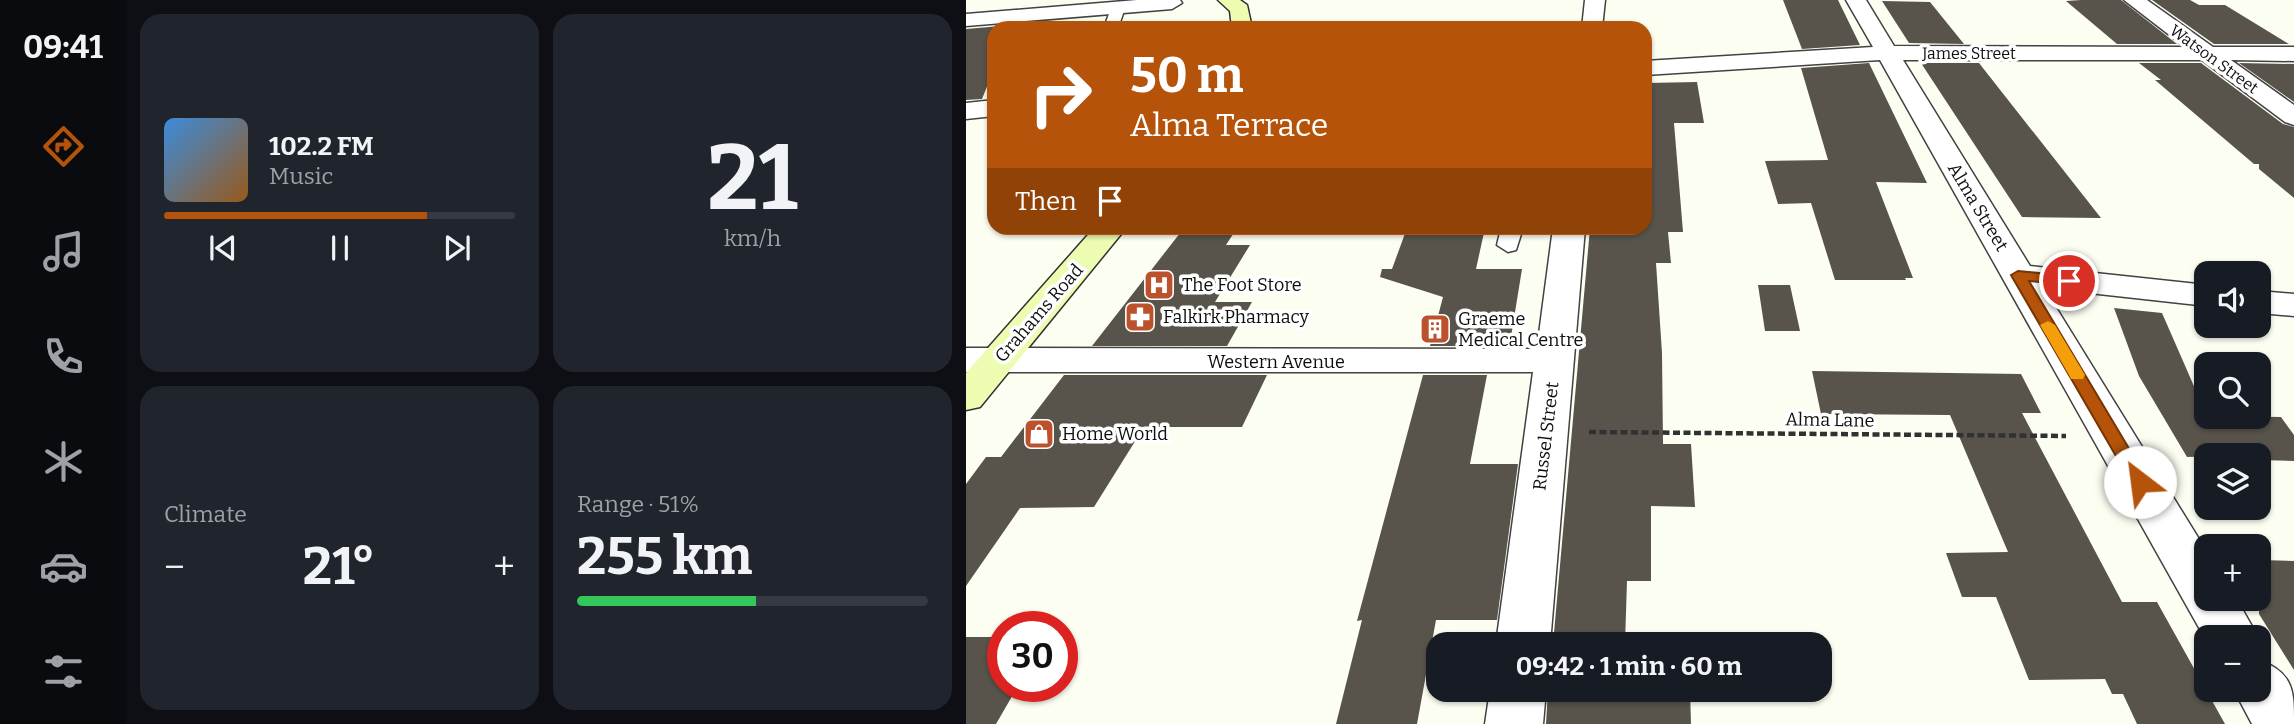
<!DOCTYPE html>
<html lang="en">
<head>
<meta charset="utf-8">
<style>
	body { margin:0; font-family:Bitter,serif; background:#20242c; color:#f1f3f6; height:100vh; display:flex; flex-direction:column; font-size:26px; white-space:nowrap }
	* { box-sizing:border-box; margin:0 }
	p { font-size:23px; color:#9ea1a6 }
	.icon { flex:none; width:38px; height:38px; fill:none; stroke:currentColor; stroke-width:2; stroke-linecap:round; stroke-linejoin:round }
	.map { position:relative; flex:1; overflow:hidden }
	.side { display:flex; flex-direction:column; gap:14px; padding:14px; background:#0d0f14; width:840px }
	.side>* { flex:none }
	.hud { position:absolute; left:21px; top:21px; width:665px; height:214px; border-radius:21px; box-shadow:0 2px 5px #0004; background:#b45309; color:#fff; overflow:hidden }
	.buttons { position:absolute; left:1228px; top:261px; display:grid; gap:14px }
	.buttons a { display:grid; place-items:center; width:77px; height:77px; border-radius:14px; background:#171b24; box-shadow:0 2px 5px #0004; font-size:35px }
	.speed { position:absolute; left:21px; top:611px; display:flex; gap:14px; font-size:35px; font-weight:700; text-align:center }
	.speed>* { display:grid; place-content:center; width:91px; height:91px; border-radius:50%; background:#171b24; box-shadow:0 2px 5px #0004; line-height:1 }
	.speed .limit { border:10px solid #d22; background:#fff; color:#111 }
	.pin { position:absolute; display:grid; place-items:center; width:60px; height:60px; color:#fff; margin:-30px; border:4px solid #fff; border-radius:50%; box-shadow:0 2px 7px #0007 }
	.me { position:absolute; width:77px; margin:-38px; rotate:330deg; stroke-linejoin:round; filter:drop-shadow(0 0 5px #0008) }
	.turn { display:flex; align-items:center; gap:24px; height:147px; padding:0 28px; font-size:32px }
	.turn .icon { width:91px; height:91px; stroke-width:2.5 }
	.turn b { display:block; font-size:49px; line-height:60px }
	.then { display:flex; align-items:center; height:66px; padding:0 28px; background:#0003; gap:14px; font-size:26px }
	.big { font-size:52px; font-weight:700; line-height:1.1 }
	.side .tile { flex:1; display:flex; flex-direction:column; justify-content:center; gap:10px; min-width:0; padding:0 24px; border-radius:21px; background:#20242c }
	.side .dial { align-items:center; gap:0 }
	.dial b { font-size:91px; line-height:1 }
	.song { display:flex; align-items:center; gap:21px }
	.cover { width:84px; height:84px; border-radius:10px; background:linear-gradient(135deg,hsl(210 70% 55%),hsl(30 70% 35%)) }
	.played { height:7px; border-radius:4px; background:linear-gradient(90deg,#b45309 75%,#363941 75%) }
	.keys { display:flex; justify-content:space-around; direction:ltr }
	.heat { display:flex; justify-content:space-between; align-items:center; font-size:38px; direction:ltr }
	.charge { height:10px; border-radius:5px; background:linear-gradient(90deg,#34c759 51%,#363941 0) }
	.side .tiles { flex:1; display:grid; gap:14px; grid-template-columns:repeat(2,1fr) }
	.trip { position:absolute; left:460px; top:632px; width:406px; height:70px; border-radius:21px; background:#171b24; box-shadow:0 2px 5px #0004; font-weight:700; line-height:70px; text-align:center }
	main { display:flex; flex:1; min-height:0 }
	.tabs { display:flex; flex-direction:column; width:126px; justify-content:space-around; align-items:center; background:#090b0e; color:#9ea1a6 }
	.tabs .icon { width:49px; height:49px }
	.tabs .active { color:#b45309 }
	.tabs b { font-size:32px; color:#f1f3f6 }
	.map>svg:first-child { display:block }
</style>
</head>
<body>
<main>
<nav class="tabs">
<b>09:41</b>
<svg class="icon active" aria-label="directions" viewBox="0 0 24 24"><path d="M12 3l9 9-9 9-9-9zM9 14v-3h6M13 9l2 2-2 2"/></svg>
<svg class="icon" aria-label="music" viewBox="0 0 24 24"><path d="M9 18V5l10-2v13"/><circle cx="6" cy="18" r="3"/><circle cx="16" cy="16" r="3"/></svg>
<svg class="icon" aria-label="phone" viewBox="0 0 24 24"><path d="M5 4h4l2 5-3 2q2 4 5 5l2-3 5 2v4C11 20 4 13 5 4z"/></svg>
<svg class="icon" aria-label="climate" viewBox="0 0 24 24"><path d="M12 3v18M4 7l16 10M4 17L20 7"/></svg>
<svg class="icon" aria-label="car" viewBox="0 0 24 24"><path d="M5 17H2v-5l4-1 3-4h7l3 4 3 1v5h-3M9 17h6M6 11h13"/><circle cx="7" cy="17" r="2"/><circle cx="17" cy="17" r="2"/></svg>
<svg class="icon" aria-label="filters" viewBox="0 0 24 24"><path d="M4 7h16M4 17h16"/><circle cx="9" cy="7" r="2"/><circle cx="15" cy="17" r="2"/></svg>
</nav>
<section class="side">
<div class="tiles">
<div class="tile">
<div class="song"><i class="cover"></i><div><b>102.2 FM</b><p>Music</p></div></div>
<div class="played"></div>
<div class="keys"><svg class="icon" aria-label="previous" viewBox="0 0 24 24"><path d="M18 5L8 12l10 7zM5 5v14"/></svg><svg class="icon" aria-label="pause" viewBox="0 0 24 24"><path d="M8 5v14M16 5v14"/></svg><svg class="icon" aria-label="next" viewBox="0 0 24 24"><path d="M6 5l10 7-10 7zM19 5v14"/></svg></div>
</div>
<div class="tile dial"><b>21</b><p>km/h</p></div>
<div class="tile"><p>Climate</p>
<div class="heat"><a>−</a><b class="big">21°</b><a>+</a></div>
</div>
<div class="tile"><p>Range · 51%</p><b class="big">255 km</b><div class="charge"></div></div>
</div>
</section>
<div class="map">
<svg width="1328" height="724" viewBox="0 0 1328 724">
	<rect width="100%" height="100%" fill="#fdfef2"/>
	<path fill="#58544c" d="M817 0H872L894 45 836 49Z
		M1115 0H1155L1211 44H1151L1100 1Z
		M1186 0H1224L1233 5H1259L1323 44H1248Z
		M916 1 964 2 998 44 943 43Z
		M46 25 45 28H28V69L16 99 0 100V29Z
		M903 63 961 183 910 182 947 278H939L940 280H869L845 203 812 204 799 161 862 160 835 68Z
		M955 63H1013L1135 218 1056 217Z
		M1173 63H1235L1317 124 1328 127V198L1293 169V164H1288L1189 80H1195Z
		M1273 63 1328 64V102Z
		M731 82 738 123H708L717 232H702L705 263H690L696 353 697 444H725L729 507 685 506V581H661L659 644H587L624 228H679V83Z
		M218 228H271L260 245H284L249 302H286L261 346H126Z
		M441 228H519L510 269H556L544 343H527L526 346H464L477 297 414 277 416 269H426Z
		M792 285H824L834 331H799Z
		M1148 308 1196 313 1241 416 1315 417 1328 435V461L1293 460V455L1221 457 1173 376Z
		M846 371 1055 374 1075 413H1056L1156 602H1191L1259 724H1171L1157 694H1146L1139 679 1063 680 1030 597H996L980 553 1042 552 984 415 855 414Z
		M98 375H301L276 427H178L128 507 54 508 0 586V484L20 457H35Z
		M457 375H521L504 464H552L531 620H470L451 724H370L396 620 391 621Z
		M1293 560 1328 561V670L1293 614Z
		M0 637H37V686H52L30 724H0Z
		M582 690H724L725 724H580Z"/>
	<g fill="none" stroke-linecap="round" stroke-linejoin="round">
		<g stroke="#424242" stroke-width="3">
			<path id="service" d="M152 4 159 8 152 28H138L145 8Z
				M535 228H557L550 250 542 252 531 245Z"/>
		</g>
		<g stroke="#424242" stroke-width="3">
			<path id="minor" d="M171 0H214L216 3 206 9 0 26V14Z
				M619 0H639L636 28H616Z
				M880 0H900L928 46 1219 47 1158 0H1181L1247 47H1328V61L1265 60 1328 105V125L1319 122 1236 60H937L1064 266 1241 285V306L1078 288 1241 552V598H1270L1292 637H1241V642L914 60 679 75V61L907 47Z
				M28 100V116L0 119V103Z
				M587 228H619L584 644H530L567 372H0V348L571 349Z
				M1293 291 1328 294V316L1293 313Z
				M1293 660C1328 673 1328 691 1328 724H1286L1268 690H1293Z
				M524 690H580L577 724H519Z"/>
		</g>
		<g stroke="#313131" stroke-width="3">
			<path id="secondary" d="M252 0H274L281 5 286 28H266L264 11Z
				M128 228H160L14 407 0 410V373Z"/>
		</g>
		<path stroke="#313131" stroke-width="4.5" stroke-dasharray="7 3.5" stroke-linecap="butt" d="M623 432 1100 436"/>
		<use href="#service" fill="#fff" fill-rule="evenodd"/>
		<use href="#minor" fill="#fff" fill-rule="evenodd"/>
		<use href="#secondary" fill="#ecfcb0" fill-rule="evenodd"/>
	</g>
	<path fill="#b45309" stroke="#753606" stroke-width="2" d="M1052 271 1103 276 1110 281 1103 285 1063 281 1183 482 1180 487H1167L1165 482 1045 275Z"/>
	<path fill="#f59e0b" d="M1082 321 1089 325 1119 375 1117 379H1105L1103 375 1074 325Z"/>
	<defs>
		<g id="hospital-square" transform="scale(1.575)"><rect x="-9" y="-9" width="18" height="18" rx="4" fill="#bb522c" stroke="#fff"/><path d="M-5-5h3v3.5h4V-5h3V5h-3V1.5h-4V5h-3Z" fill="#fff"/></g>
		<g id="pharmacy-square" transform="scale(1.575)"><rect x="-9" y="-9" width="18" height="18" rx="4" fill="#bb522c" stroke="#fff"/><path d="M-2-6h4v4h4v4h-4v4h-4v-4h-4v-4h4Z" fill="#fff"/></g>
		<g id="building-square" transform="scale(1.575)"><rect x="-9" y="-9" width="18" height="18" rx="4" fill="#bb522c" stroke="#fff"/><path d="M-4-6H4V6H1V3H-1V6H-4ZM-2.5-4.3h1.7v1.8h-1.7ZM.8-4.3h1.7v1.8H.8ZM-2.5-1h1.7V.8h-1.7ZM.8-1h1.7V.8H.8Z" fill="#fff"/></g>
		<g id="shop-square" transform="scale(1.575)"><rect x="-9" y="-9" width="18" height="18" rx="4" fill="#bb522c" stroke="#fff"/><path d="M-5-2.5h2.3a2.7 3.5 0 0 1 5.4 0H5L5.5 6h-11ZM-1.5-2.5h3a1.5 2.3 0 0 0-3 0Z" fill="#fff"/></g>
	</defs>
	<g fill-rule="evenodd">
		<use href="#hospital-square" x="193" y="285"/>
		<use href="#pharmacy-square" x="174" y="317"/>
		<use href="#building-square" x="469" y="329"/>
		<use href="#shop-square" x="73" y="434"/>
	</g>
	<g text-anchor="middle" dominant-baseline="central" stroke-width="7" stroke-linejoin="round" paint-order="stroke">
		<g font-size="16" fill="#0f0f0f" stroke="#fff">
			<text x="1003" y="53">James Street</text>
			<text transform="translate(1248 59) rotate(36)">Watson Street</text>
		</g>
		<g font-size="18" fill="#0f0f0f" stroke="#fff">
			<text transform="translate(1012 207) rotate(59)">Alma Street</text>
			<text transform="translate(73 313) rotate(-49)">Grahams Road</text>
			<text x="310" y="362">Western Avenue</text>
			<text transform="translate(864 420) rotate(1)">Alma Lane</text>
			<text transform="translate(580 436) rotate(-83)">Russel Street</text>
		</g>
		<g font-size="18" fill="#0f0f0f" stroke="#fff" text-anchor="start">
			<text x="216" y="285">The Foot Store</text>
			<text x="197" y="317">Falkirk Pharmacy</text>
			<text x="492" y="319">Graeme<tspan x="492" dy="21">Medical Centre</tspan></text>
			<text x="96" y="434">Home World</text>
		</g>
	</g>
</svg>
<div class="buttons">
<a><svg class="icon" aria-label="sound" viewBox="0 0 24 24"><path d="M4 9h4l5-4v14l-5-4H4zM17 9q2 3 0 6"/></svg></a>
<a><svg class="icon" aria-label="search" viewBox="0 0 24 24"><circle cx="10" cy="10" r="6"/><path d="M15 15l6 6"/></svg></a>
<a><svg class="icon" aria-label="layers" viewBox="0 0 24 24"><path d="M12 4l9 5-9 5-9-5zM3 14l9 5 9-5"/></svg></a>
<a>+</a>
<a>−</a>
</div>
<div class="speed"><div class="limit">30</div></div>
<div class="pin" style="left:1103px;top:281px;background:#d93025"><svg class="icon" aria-label="arrive" viewBox="0 0 24 24"><path d="M6 21V4h12l-3 4 3 4H6"/></svg></div>
<svg class="me" style="left:1174px;top:482px" viewBox="-20 -20 40 40"><circle r="19" fill="#fff"/><path d="M0-13L10 11 0 6-10 11z" fill="#b45309"/></svg>
<div class="trip">09:42 · 1 min · 60 m</div>
<div class="hud">
<div class="turn"><svg class="icon" aria-label="right" viewBox="0 0 24 24"><path d="M7 20v-9h11M14 6l5 5-5 5"/></svg><div><b>50 m</b>Alma Terrace</div></div>
<div class="then">Then<svg class="icon" aria-label="arrive" viewBox="0 0 24 24"><path d="M6 21V4h12l-3 4 3 4H6"/></svg></div>
</div>
</div>
</main>
</body>
</html>
